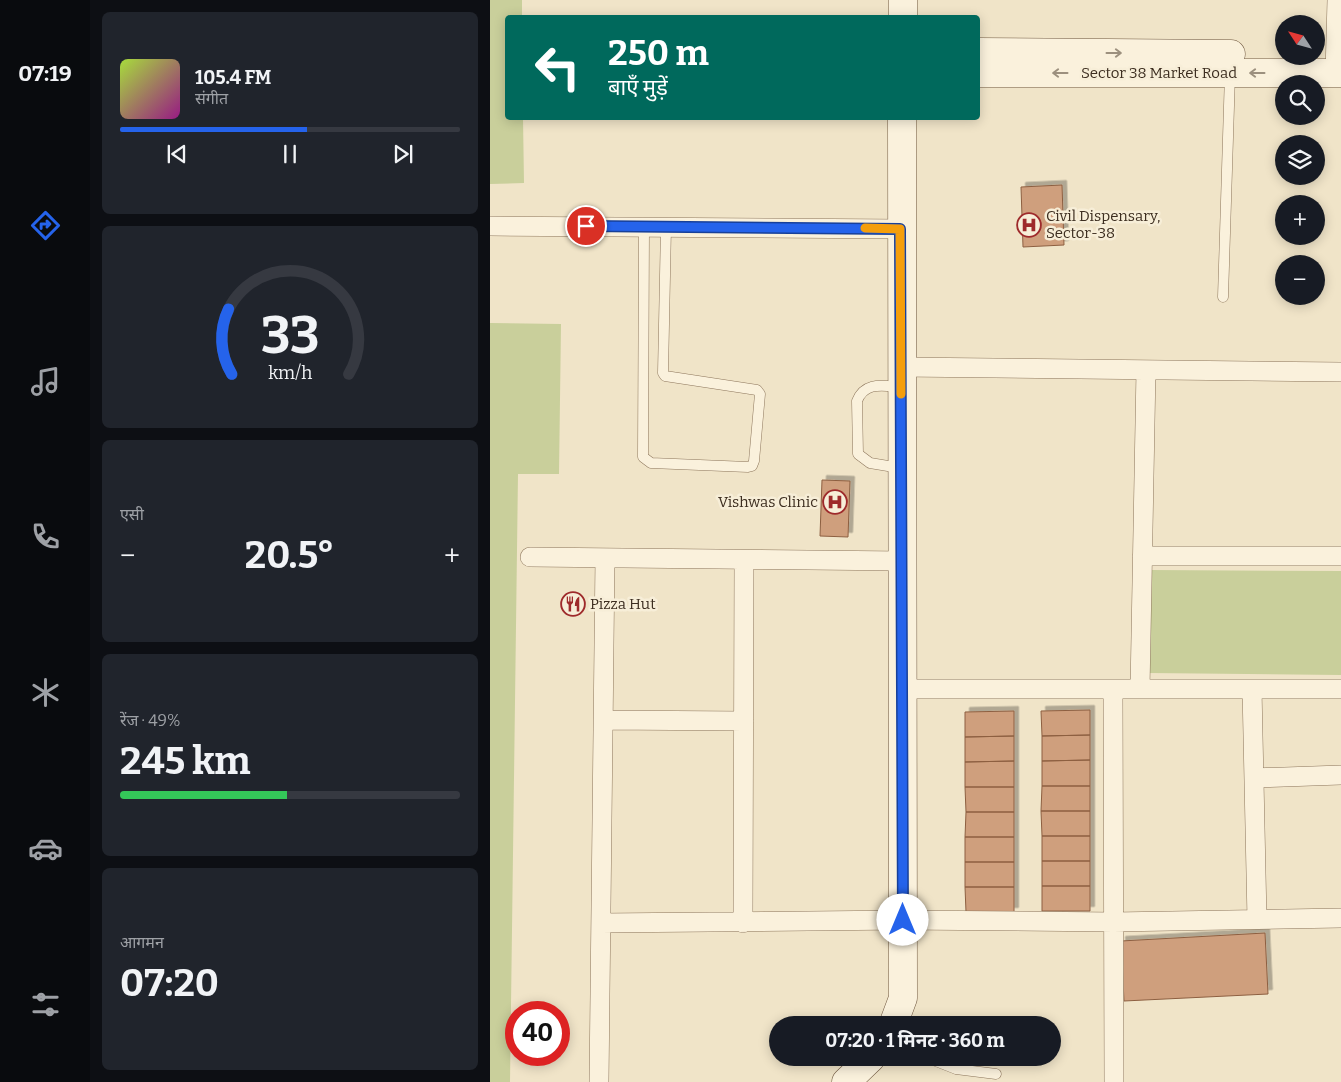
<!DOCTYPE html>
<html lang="hi">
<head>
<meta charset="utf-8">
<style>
	body { margin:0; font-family:Bitter,"Noto Sans Devanagari",serif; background:#20242c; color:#f1f3f6; height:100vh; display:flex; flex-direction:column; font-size:19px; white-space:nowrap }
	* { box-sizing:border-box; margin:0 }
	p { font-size:16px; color:#9ea1a6 }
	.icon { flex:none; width:28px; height:28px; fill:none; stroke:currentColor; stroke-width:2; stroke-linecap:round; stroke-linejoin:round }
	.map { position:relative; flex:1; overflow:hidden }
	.panel { display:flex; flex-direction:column; gap:12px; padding:12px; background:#0d0f14; width:400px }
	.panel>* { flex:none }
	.banner { position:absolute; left:15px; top:15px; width:475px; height:105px; border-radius:5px; box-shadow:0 2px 12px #0003; background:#00695c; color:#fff; overflow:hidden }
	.needle { width:32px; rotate:306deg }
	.fabs { position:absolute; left:785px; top:15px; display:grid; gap:10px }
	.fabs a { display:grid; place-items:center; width:50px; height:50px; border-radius:50%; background:#171b24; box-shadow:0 2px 12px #0003; font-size:25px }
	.speed { position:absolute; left:15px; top:1001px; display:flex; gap:10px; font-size:25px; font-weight:700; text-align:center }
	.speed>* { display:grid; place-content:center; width:65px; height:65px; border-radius:50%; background:#171b24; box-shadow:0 2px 12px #0003; line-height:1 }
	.speed .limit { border:8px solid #d22; background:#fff; color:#111 }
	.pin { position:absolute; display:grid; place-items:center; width:42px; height:42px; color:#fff; margin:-21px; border:2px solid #fff; border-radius:50%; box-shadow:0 1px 5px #0007 }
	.me { position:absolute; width:55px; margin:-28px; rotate:0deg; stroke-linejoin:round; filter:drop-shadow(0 0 4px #0008) }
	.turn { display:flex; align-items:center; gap:18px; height:105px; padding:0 20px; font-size:22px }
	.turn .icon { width:65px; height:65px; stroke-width:2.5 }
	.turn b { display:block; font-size:35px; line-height:42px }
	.big { font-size:38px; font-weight:700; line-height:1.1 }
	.panel .widget { flex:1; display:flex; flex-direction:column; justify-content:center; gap:8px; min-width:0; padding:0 18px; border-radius:8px; background:#20242c }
	.panel .dial { align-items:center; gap:0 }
	.dial svg { height:130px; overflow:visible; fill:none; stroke:#363941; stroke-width:7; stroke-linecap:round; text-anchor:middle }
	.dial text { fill:#f1f3f6; stroke:none }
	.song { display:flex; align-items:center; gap:15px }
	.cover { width:60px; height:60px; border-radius:8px; background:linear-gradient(135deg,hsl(80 70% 55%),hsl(310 70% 35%)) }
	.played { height:5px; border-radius:2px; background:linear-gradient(90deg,#2563eb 55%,#363941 55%) }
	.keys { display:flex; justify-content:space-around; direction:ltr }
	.heat { display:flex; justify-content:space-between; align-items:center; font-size:28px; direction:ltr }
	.charge { height:8px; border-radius:4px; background:linear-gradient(90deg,#34c759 49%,#363941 0) }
	.trip { position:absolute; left:279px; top:1016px; width:292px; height:50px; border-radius:25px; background:#171b24; box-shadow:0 2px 12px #0003; font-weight:700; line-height:50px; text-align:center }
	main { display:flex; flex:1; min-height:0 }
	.menu { display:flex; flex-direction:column; width:90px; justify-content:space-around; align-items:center; background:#090b0e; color:#9ea1a6 }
	.menu .icon { width:35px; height:35px }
	.menu .current { color:#2563eb }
	.menu b { font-size:22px; color:#f1f3f6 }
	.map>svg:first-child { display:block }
</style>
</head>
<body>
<main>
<nav class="menu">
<b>07:19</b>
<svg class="icon current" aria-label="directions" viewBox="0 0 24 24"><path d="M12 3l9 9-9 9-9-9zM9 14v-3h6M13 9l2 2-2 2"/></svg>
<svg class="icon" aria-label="music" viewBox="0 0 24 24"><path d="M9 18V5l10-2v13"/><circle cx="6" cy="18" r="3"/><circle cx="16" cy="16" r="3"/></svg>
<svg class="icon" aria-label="phone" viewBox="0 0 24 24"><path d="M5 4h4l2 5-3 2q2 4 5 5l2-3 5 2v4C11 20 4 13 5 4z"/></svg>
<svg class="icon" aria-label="climate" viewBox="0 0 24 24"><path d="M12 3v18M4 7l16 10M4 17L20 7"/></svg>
<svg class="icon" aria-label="car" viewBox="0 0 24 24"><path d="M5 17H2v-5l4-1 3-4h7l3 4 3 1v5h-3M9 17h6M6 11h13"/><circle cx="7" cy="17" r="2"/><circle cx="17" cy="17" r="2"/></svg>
<svg class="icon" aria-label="filters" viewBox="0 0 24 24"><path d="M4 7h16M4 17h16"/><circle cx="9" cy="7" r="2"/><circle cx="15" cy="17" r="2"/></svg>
</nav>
<section class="panel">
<div class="widget">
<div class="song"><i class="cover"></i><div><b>105.4 FM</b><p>संगीत</p></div></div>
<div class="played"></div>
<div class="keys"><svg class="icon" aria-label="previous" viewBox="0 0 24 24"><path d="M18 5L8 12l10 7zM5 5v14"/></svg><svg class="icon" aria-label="pause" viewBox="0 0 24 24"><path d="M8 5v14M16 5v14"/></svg><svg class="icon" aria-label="next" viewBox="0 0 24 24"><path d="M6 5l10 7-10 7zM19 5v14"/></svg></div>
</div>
<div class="widget dial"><svg viewBox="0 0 100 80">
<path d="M14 69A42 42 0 1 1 86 69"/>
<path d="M14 69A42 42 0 0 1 12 29" stroke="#2563eb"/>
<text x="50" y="56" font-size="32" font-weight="700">33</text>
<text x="50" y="72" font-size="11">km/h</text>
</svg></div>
<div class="widget"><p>एसी</p>
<div class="heat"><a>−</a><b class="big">20.5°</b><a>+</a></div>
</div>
<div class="widget"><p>रेंज · 49%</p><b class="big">245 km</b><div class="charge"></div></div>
<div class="widget"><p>आगमन</p><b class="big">07:20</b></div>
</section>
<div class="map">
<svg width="851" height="1082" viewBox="0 0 851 1082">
	<defs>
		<filter id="shadow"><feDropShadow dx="4.5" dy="-4.5" stdDeviation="0" flood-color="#0004"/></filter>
	</defs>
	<rect width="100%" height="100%" fill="#f0e4c8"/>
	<path fill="#c9cf9b" d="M0 0H32V17L18 18V118H33L34 183 0 184Z
		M0 323 71 324 69 474H28L20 1082H0Z
		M659 570 851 571V675L658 673Z"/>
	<path fill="#cf9f7d" stroke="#8d5f41" filter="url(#shadow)" d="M572 185 574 245 533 247 531 187Z
		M332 480 360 481 358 537 330 536Z
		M600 710V735L552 736 551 711Z
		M524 711V736L475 737V712Z
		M600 735V760L552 761V736Z
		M524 736V761L475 762V737Z
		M600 760V786H552V761Z
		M524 761V787H475V762Z
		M552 786H600V811H551Z
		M475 787H524V812H476Z
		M551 811H600V836H552Z
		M476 812H524V837H475Z
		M552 836H600V861H552Z
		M475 837H524V862H475Z
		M552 861H600V886H552Z
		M475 862H524V887H475Z
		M552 886H600V911H552Z
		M475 887H524V912H476Z
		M775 933 778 994 634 1001 631 941Z"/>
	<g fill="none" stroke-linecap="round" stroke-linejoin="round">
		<g stroke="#8d765c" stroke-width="11">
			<path id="lane" d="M154 227 153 457 161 463 258 467 262 466 264 461 270 394 267 390 175 376 173 373 176 227
				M733 297 740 74
				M410 468 380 463 368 454 367 401C375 381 393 386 411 387
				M438 1058 466 1069 506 1074"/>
		</g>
		<g stroke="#8d765c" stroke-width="20">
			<path id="street" d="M845 73 847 0
				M0 226 411 229
				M411 367 851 372
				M652 556H851
				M40 557 412 561
				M412 689H851
				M623 689 624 1082
				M650 689 656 370
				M762 689 767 919
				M113 720 254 721
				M764 778 851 775
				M111 923 413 920 624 922 851 918
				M253 923 254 560
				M109 1082 115 558"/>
		</g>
		<g stroke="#6f573f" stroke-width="29">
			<path id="secondary" d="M413 18V0
				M488 52 741 54
				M488 73H851
				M403 1025 413 998 412 118
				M356 1082 381 1058"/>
		</g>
		<use href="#lane" stroke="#faf1dc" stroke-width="10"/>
		<use href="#street" stroke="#faf1dc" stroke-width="19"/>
		<use href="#secondary" stroke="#faf1dc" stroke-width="28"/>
	</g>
	<defs><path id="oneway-shaft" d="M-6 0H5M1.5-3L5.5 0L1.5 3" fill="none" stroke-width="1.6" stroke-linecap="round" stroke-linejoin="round" transform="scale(1.25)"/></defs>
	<g stroke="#9c907e">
		<use href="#oneway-shaft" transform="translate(624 53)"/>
		<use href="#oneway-shaft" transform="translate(570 73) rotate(180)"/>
		<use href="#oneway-shaft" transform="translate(767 73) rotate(180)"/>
	</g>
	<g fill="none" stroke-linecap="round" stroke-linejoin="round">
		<g stroke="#184099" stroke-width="12">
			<path id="route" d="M96 226 410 229 413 920"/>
		</g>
		<use href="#route" stroke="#2563eb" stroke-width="9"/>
		<path stroke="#f59e0b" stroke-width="9" d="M375 228 410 229 411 394"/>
	</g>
	<defs>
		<g id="hospital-ring" transform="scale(1.25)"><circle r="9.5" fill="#f7eed8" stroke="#9e2a2b" stroke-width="1.5"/><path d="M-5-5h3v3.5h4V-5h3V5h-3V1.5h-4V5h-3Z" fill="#9e2a2b"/></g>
		<g id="restaurant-ring" transform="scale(1.25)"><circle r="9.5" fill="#f7eed8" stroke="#9e2a2b" stroke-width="1.5"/><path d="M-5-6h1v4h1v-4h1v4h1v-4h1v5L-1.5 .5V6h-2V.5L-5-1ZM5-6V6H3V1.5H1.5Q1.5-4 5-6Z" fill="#9e2a2b"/></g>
	</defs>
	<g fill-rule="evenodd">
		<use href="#hospital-ring" x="539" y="225"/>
		<use href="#hospital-ring" x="345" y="502"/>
		<use href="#restaurant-ring" x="83" y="604"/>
	</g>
	<g text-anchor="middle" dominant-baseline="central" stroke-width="5" stroke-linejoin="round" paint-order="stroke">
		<g font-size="15" fill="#3d2e20" stroke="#f7eed8">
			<text x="669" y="73">Sector 38 Market Road</text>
		</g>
		<g font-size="15" fill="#3d2e20" stroke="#f7eed8" text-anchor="start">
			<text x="556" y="216">Civil Dispensary,<tspan x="556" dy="17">Sector-38</tspan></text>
			<text x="328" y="502" text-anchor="end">Vishwas Clinic</text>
			<text x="100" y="604">Pizza Hut</text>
		</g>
	</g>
</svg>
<div class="fabs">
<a><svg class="needle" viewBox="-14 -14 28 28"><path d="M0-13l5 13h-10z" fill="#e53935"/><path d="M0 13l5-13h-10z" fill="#9ea1a6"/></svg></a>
<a><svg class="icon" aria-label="search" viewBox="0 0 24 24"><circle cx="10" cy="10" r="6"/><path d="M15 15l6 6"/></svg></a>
<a><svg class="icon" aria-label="layers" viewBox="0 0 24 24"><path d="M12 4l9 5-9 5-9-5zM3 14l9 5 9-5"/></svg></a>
<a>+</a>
<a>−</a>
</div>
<div class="speed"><div class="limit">40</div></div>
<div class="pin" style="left:96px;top:226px;background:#d93025"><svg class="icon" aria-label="arrive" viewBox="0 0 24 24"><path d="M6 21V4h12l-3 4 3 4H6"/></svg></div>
<svg class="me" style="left:413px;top:920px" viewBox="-20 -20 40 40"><circle r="19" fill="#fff"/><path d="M0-13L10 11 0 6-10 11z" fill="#2563eb"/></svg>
<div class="trip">07:20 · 1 मिनट · 360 m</div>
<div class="banner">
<div class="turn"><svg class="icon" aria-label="left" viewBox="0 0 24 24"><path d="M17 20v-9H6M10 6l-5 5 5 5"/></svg><div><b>250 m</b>बाएँ मुड़ें</div></div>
</div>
</div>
</main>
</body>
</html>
